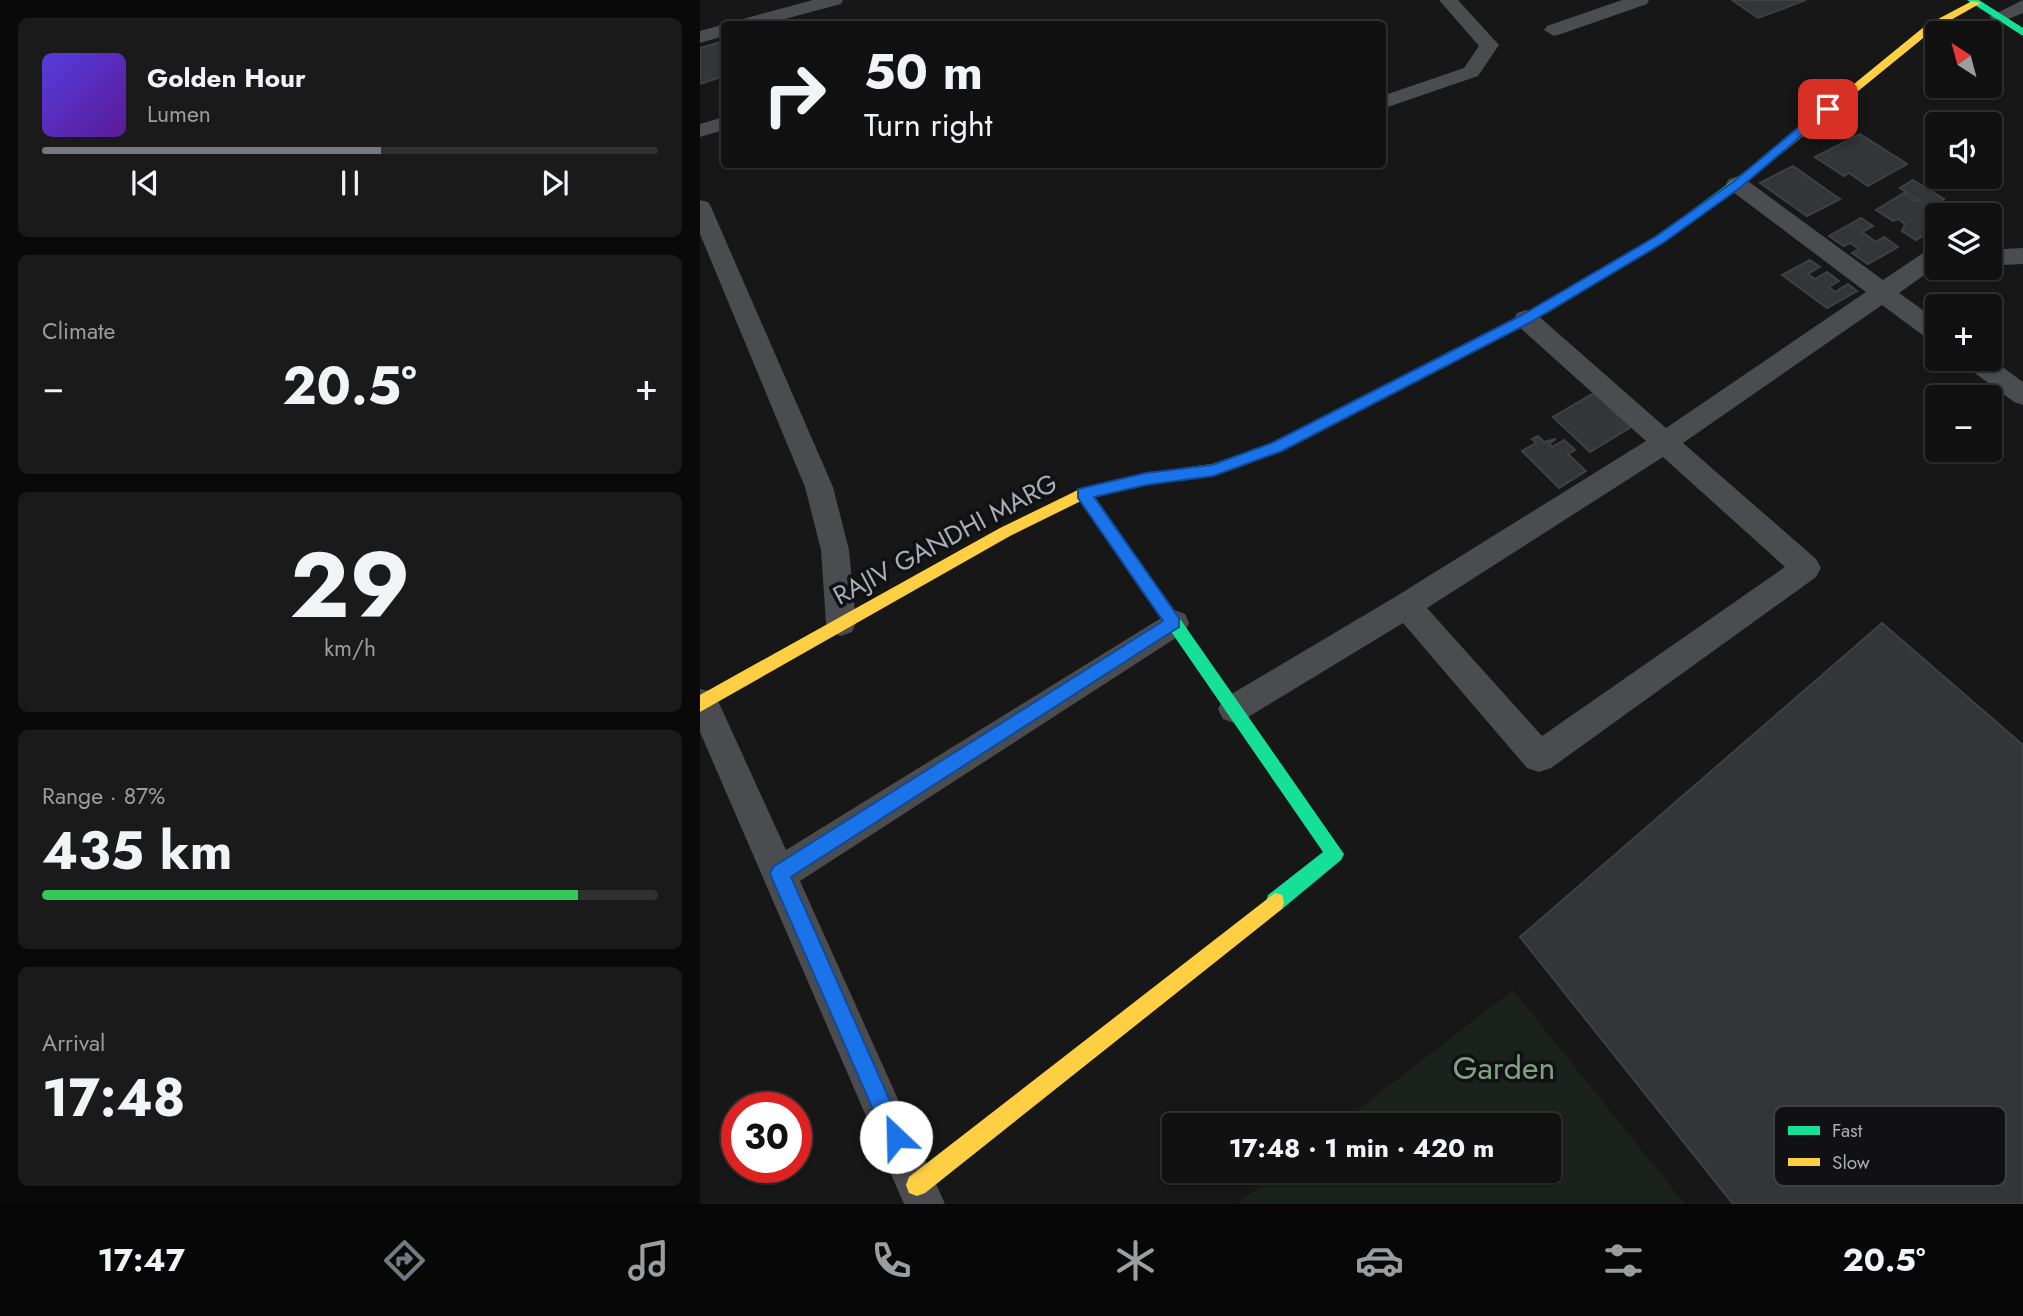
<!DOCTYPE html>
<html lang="en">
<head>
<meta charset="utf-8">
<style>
	body { margin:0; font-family:Jost,sans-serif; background:#1a1a1a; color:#f1f3f6; height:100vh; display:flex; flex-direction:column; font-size:26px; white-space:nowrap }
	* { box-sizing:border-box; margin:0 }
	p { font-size:23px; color:#9c9d9f }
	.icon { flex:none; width:38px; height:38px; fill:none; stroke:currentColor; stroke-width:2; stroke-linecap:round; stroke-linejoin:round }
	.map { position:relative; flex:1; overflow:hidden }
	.drawer { display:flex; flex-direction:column; gap:18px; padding:18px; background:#090909; width:700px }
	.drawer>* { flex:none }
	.banner { position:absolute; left:21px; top:21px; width:665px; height:147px; border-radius:7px; box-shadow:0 2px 5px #0004,0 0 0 2px #303131; background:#111; color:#f1f3f6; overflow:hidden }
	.needle { width:46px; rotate:324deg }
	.fabs { position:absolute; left:1225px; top:21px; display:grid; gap:14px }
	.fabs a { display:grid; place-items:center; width:77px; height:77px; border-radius:7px; background:#111; box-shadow:0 2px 5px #0004,0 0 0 2px #303131; font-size:35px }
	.speed { position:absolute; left:21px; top:1092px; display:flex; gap:14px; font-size:35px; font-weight:700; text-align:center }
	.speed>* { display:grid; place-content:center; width:91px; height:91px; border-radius:50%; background:#111; box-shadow:0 2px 5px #0004,0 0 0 2px #303131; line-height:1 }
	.speed .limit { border:10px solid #d22; background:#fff; color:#111 }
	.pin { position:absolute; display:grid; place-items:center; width:60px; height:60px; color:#fff; margin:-30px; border-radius:14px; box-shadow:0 4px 10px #0006 }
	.me { position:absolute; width:77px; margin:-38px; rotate:336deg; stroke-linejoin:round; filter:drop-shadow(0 0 5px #0008) }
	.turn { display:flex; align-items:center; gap:24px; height:147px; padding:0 28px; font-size:32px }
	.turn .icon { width:91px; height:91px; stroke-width:2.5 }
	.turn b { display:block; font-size:49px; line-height:60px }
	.big { font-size:52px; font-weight:700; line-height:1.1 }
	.drawer .tile { flex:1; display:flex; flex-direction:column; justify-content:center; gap:10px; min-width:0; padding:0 24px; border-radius:10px; background:#1a1a1a }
	.drawer .dial { align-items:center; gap:0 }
	.dial b { font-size:91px; line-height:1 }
	.song { display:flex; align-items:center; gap:21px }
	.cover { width:84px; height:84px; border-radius:10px; background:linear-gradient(135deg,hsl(250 70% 55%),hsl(270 70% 35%)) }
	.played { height:7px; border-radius:4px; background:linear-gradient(90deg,#757880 55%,#303131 55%) }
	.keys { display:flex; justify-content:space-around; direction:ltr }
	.heat { display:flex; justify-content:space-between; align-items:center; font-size:38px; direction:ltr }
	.charge { height:10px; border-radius:5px; background:linear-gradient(90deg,#34c759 87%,#303131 0) }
	.trip { position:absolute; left:462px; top:1113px; width:399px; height:70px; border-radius:7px; background:#111; box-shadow:0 2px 5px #0004,0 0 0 2px #303131; font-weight:700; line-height:70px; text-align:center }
	.tab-bar { display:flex; height:112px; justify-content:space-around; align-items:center; background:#070707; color:#9c9d9f }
	.tab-bar .icon { width:49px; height:49px }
	.tab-bar .current { color:#757880 }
	.tab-bar b { font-size:32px; color:#f1f3f6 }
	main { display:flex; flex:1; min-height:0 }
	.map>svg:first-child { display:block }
</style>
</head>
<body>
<main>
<section class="drawer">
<div class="tile">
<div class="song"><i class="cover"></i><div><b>Golden Hour</b><p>Lumen</p></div></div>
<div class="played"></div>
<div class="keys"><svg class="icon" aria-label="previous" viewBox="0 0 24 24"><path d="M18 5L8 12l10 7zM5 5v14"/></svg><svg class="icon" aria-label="pause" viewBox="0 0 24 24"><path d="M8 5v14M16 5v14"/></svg><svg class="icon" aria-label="next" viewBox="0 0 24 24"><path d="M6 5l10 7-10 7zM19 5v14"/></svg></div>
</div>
<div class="tile"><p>Climate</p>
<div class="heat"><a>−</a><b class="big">20.5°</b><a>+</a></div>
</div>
<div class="tile dial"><b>29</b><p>km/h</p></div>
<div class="tile"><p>Range · 87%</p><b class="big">435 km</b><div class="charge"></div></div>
<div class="tile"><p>Arrival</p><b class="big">17:48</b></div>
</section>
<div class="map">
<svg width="1323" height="1204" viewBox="0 0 1323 1204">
	<rect width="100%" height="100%" fill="#171717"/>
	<path fill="#1b211c" d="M813 990 985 1204H537L580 1171H849V1125H638Z"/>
	<path fill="#343537" stroke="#3f4043" stroke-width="2" d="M1032 0H1106L1058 18Z
		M21 42 24 47V76L0 84V48Z
		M1160 134 1207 164 1168 186 1149 173 1144 176 1115 157Z
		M1093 166 1140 199 1107 216 1060 183Z
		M1213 180 1244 199 1230 207 1242 215H1237V227L1216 240 1202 231 1205 224 1198 219 1193 221 1176 210 1204 193 1216 201 1219 200 1200 188Z
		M1161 218 1173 226 1162 232 1176 242 1184 237 1198 247 1168 264 1152 253 1159 249 1150 243 1144 246 1129 236Z
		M1110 260 1120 267 1108 274 1115 279 1127 272 1139 281 1129 287 1135 292 1148 284 1157 291 1127 308 1082 275Z
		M894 393 931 427 890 452 853 417Z
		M838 436 844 442 856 439 849 444 852 447 864 440 875 450 868 454 886 471 859 488 822 451 836 443 832 439Z
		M1182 623 1323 745V1204H1033L820 937Z"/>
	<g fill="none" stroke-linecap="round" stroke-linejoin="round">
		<path fill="#4b4c50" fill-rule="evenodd" d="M113 0H143L141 4 66 24H36L39 20Z
			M739 0H758L799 45 778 76 682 109V96L764 68 779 46Z
			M922 0H949L947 4 861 34 854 36 844 30 847 26Z
			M1323 0V13L1299 23 1289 17Z
			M25 24 24 36 0 43V31Z
			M24 117V130L0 137V124Z
			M1037 177 1045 179 1183 280 1229 249 1237 247V266L1199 293 1237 320V342L1228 339 1182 305 983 443 1116 559 1121 568 1116 577 851 768 839 772 827 768 703 623 545 719 534 723 523 719 518 709 523 699 695 597 946 441 817 325 814 319 817 313 826 310 835 313 966 428 1166 292 1029 189 1026 184 1029 179ZM963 457 1085 567 842 736 727 608Z
			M0 200 8 202 11 207 133 487 149 550 156 623 152 632 141 636 130 632 126 623 121 550 105 487 0 234Z
			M1290 244 1305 249 1323 248V264L1303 265 1290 261Z
			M1290 358 1323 382V405L1314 402 1264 365 1260 359Z
			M474 610 485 614 489 623 485 632 100 881 245 1204H204L0 732V689L14 692 86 850Z"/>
		<path fill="#16e098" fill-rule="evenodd" d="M1267 0H1279L1323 28V36Z
			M1077 148 1083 152 1081 154 963 243 849 312 582 451 513 476 446 485 395 497 644 854 641 860 582 909 575 911 568 909 566 902 568 895 623 852 381 501 375 499 373 495 375 491 446 473 512 464 572 443 839 306 955 237Z"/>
		<path fill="#ffcf43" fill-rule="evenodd" d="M1272 1 1281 3 1233 30 1081 154H1073V150L1225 26Z
			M380 489 385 491 387 495 385 499 310 536 0 712V695L300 528Z
			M575 893 582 895 584 902 582 909 225 1193 217 1196 209 1193 206 1185 209 1177Z"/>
	</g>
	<path fill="#1a73e8" stroke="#114b97" stroke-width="2" d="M1124 106 1133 109 1041 187 963 243 831 322 582 451 513 476 446 485 394 497 479 618V627L91 877 206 1137 203 1144 196 1147 188 1144 70 874 73 867 463 621 378 498V489L446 473 512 465 572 443 822 315 955 237 1033 182Z"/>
	<g text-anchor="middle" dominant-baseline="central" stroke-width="7" stroke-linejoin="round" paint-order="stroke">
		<g font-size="26" fill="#a8adb8" stroke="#111113">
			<text transform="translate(245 539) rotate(-28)">RAJIV GANDHI MARG</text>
		</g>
		<g font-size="32" fill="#7fa381" stroke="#111113">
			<text x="804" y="1068">Garden</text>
		</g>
	</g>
	<rect x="1074" y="1106" width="232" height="80" rx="10" fill="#111113" stroke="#3e4045" stroke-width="2"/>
	<rect x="1088" y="1126" width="32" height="9" fill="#16e098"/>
	<rect x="1088" y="1158" width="32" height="8" fill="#ffcf43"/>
	<g font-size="19" fill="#a8adb8">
		<text x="1132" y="1137">Fast</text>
		<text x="1132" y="1169">Slow</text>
	</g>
</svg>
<div class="fabs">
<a><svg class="needle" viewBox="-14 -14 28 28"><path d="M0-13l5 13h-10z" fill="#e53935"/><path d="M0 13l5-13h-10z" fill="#9c9d9f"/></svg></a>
<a><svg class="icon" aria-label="sound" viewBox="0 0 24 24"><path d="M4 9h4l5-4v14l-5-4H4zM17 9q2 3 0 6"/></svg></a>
<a><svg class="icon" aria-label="layers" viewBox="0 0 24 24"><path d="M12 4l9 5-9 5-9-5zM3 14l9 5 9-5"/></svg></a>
<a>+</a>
<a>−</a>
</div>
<div class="speed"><div class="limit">30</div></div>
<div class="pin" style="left:1128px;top:109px;background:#d93025"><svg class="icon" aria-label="arrive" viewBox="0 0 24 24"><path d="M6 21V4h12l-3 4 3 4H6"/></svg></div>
<svg class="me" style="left:196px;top:1137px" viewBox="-20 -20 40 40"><circle r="19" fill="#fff"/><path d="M0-13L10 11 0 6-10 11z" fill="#1a73e8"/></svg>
<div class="trip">17:48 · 1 min · 420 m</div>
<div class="banner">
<div class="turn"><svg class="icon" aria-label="right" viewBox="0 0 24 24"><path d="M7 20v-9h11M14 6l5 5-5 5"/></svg><div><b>50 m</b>Turn right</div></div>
</div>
</div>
</main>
<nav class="tab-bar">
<b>17:47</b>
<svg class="icon current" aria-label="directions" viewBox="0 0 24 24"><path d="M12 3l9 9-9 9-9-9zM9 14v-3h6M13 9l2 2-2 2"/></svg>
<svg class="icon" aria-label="music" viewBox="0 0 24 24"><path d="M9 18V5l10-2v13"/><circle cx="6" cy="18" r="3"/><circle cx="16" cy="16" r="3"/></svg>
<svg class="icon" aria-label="phone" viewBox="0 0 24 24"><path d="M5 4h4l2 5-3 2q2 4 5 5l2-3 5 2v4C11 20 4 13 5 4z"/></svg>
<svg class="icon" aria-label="climate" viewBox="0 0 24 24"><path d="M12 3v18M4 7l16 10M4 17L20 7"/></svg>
<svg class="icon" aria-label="car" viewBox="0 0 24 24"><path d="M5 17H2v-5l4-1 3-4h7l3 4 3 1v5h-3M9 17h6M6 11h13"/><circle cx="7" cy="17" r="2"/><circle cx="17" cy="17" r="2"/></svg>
<svg class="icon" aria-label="filters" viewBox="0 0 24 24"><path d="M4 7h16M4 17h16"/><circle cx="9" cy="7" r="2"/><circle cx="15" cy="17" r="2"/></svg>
<b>20.5°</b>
</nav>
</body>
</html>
